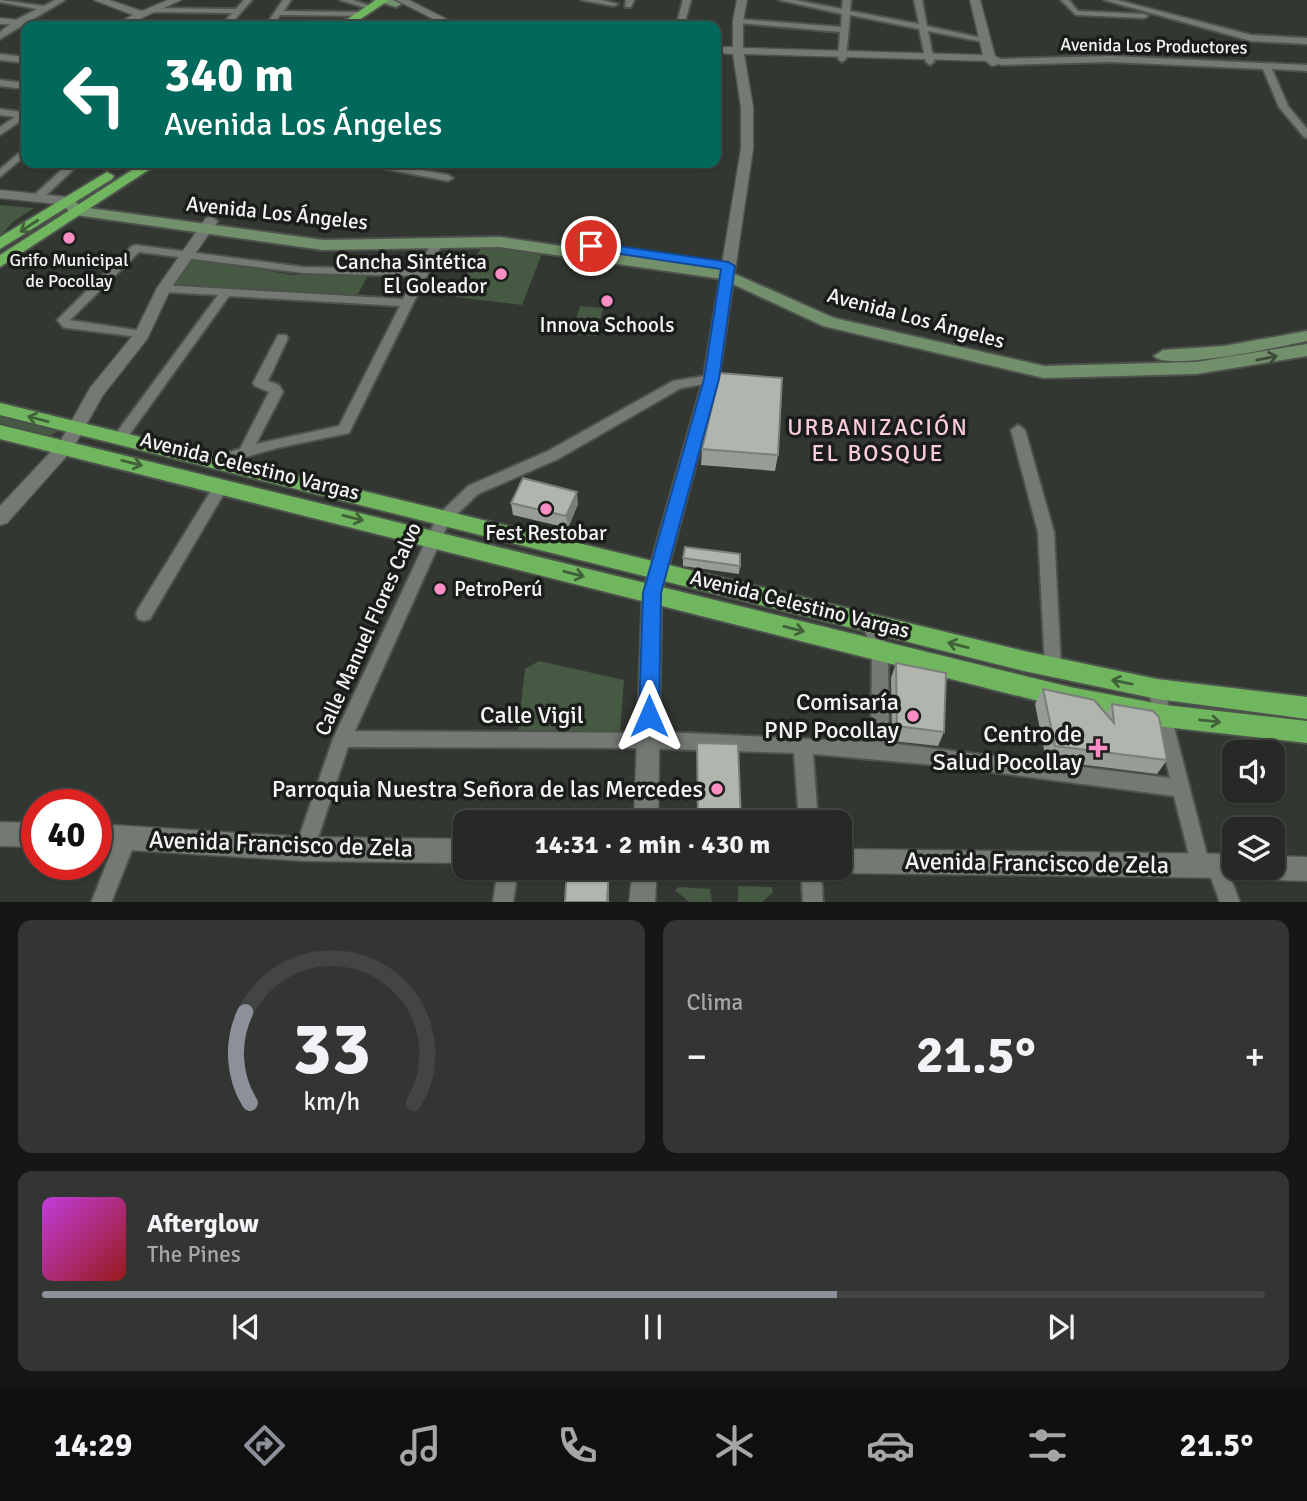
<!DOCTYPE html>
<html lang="es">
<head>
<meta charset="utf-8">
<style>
	body { margin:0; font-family:Signika,sans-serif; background:#323532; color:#f1f3f6; height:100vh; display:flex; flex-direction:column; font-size:26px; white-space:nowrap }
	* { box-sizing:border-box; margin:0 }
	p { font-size:23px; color:#a4a6a7 }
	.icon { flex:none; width:38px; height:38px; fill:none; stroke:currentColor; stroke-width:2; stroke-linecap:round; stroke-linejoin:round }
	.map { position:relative; height:902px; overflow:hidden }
	.side { display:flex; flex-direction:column; gap:18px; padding:18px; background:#151714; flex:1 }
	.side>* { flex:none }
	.top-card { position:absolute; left:21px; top:21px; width:700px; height:147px; border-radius:14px; box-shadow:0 2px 5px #0004,0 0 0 2px #424542; background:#00695c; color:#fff; overflow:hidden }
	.fabs { position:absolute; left:1222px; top:740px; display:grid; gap:14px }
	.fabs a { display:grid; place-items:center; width:63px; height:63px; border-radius:14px; background:#262925; box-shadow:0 2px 5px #0004,0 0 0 2px #424542; font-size:35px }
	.speed { position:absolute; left:21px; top:789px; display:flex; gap:14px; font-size:35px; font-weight:700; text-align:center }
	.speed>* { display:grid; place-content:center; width:91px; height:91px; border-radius:50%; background:#262925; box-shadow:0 2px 5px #0004,0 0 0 2px #424542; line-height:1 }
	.speed .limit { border:10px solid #d22; background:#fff; color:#111 }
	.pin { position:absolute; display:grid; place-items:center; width:60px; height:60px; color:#fff; margin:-30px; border:4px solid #fff; border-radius:50%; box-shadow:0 2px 7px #0007 }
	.me { position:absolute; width:77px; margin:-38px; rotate:0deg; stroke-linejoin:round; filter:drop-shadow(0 0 5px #0008) }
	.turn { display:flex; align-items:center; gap:24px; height:147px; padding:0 28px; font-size:32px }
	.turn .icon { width:91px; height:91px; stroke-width:2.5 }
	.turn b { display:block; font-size:49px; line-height:60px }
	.big { font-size:52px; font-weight:700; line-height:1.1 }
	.side .widget { flex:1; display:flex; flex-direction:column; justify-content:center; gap:10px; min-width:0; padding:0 24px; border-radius:14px; background:#323532 }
	.side .dial { align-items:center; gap:0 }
	.dial svg { height:182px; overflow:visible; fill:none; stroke:#424542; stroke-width:7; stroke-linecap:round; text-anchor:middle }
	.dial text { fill:#f1f3f6; stroke:none }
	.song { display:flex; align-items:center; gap:21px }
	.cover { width:84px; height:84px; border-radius:10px; background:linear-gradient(135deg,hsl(290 70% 55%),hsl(0 70% 35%)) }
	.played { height:7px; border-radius:4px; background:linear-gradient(90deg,#8c9099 65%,#424542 65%) }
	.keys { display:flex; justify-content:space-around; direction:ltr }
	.heat { display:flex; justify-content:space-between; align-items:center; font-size:38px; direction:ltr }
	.side .tiles { flex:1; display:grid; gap:18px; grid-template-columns:1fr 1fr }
	.widget:last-child { grid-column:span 2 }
	.trip { position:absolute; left:453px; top:810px; width:399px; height:70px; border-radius:14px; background:#262925; box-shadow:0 2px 5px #0004,0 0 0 2px #424542; font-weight:700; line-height:70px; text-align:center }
	.tab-bar { display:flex; height:112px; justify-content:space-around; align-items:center; background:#0f100f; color:#a4a6a7 }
	.tab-bar .icon { width:49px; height:49px }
	.tab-bar .selected { color:#8c9099 }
	.tab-bar b { font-size:32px; color:#f1f3f6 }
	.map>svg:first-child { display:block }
</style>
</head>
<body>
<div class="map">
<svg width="1307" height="903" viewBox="0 0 1307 903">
	<rect width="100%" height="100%" fill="#323731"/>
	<path fill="#465942" d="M0 205 34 208 14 221 0 236Z
		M482 246 543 251 522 305 455 297Z
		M190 257 292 275H368L357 296 173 284Z
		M580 306 603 308 596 336 572 335Z
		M0 414 58 429 57 432 47 438 0 427Z
		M539 661 624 680 620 732 518 731 525 669Z
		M738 886 772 887 773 892 762 902H738Z
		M679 887 710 889 712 902H689L675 890Z"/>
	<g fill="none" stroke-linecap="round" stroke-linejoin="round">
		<g stroke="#4e524d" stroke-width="4">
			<path id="minor" d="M0 0 44 6 55 0H65L0 39V32L14 21 37 9 0 2Z
				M244 0H252L229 26H221L232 13 152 12 148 10 152 8 236 9Z
				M283 0H291L284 11 362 12 366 14 362 16 280 15 273 26H265Z
				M340 0H353L376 8 372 10Z
				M581 0H602L618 4 614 6Z
				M626 0H634L631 7H625Z
				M683 0H691L684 26H676Z
				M779 0H795L842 9 843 0H851L850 11 919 24 914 0H922L927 26 987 39 983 42 928 31 934 62 930 65 926 62 919 29 850 15 846 59 842 62 838 59 840 32 738 23 734 21 738 19 841 27 842 14Z
				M1061 0H1069L1078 11 1144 14 1148 16 1144 18 1076 15Z
				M1104 0H1117L1251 35 1307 38V44L1251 41Z
				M0 54 26 57V63L0 60Z
				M1111 56 1307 65V71L1272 69 1288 106 1307 129V138L1304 137 1279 107 1263 69 1111 62 1001 65 997 62 1001 59Z
				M0 80 26 83V89L0 86Z
				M0 109 21 112 26 110V117L0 135V127L15 117 0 115Z
				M26 147V155L0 177V169Z
				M69 163H80L41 200H33V196Z
				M366 163H385L448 175 453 178 448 181 371 166Z
				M437 240 443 243 349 433 277 448 211 467 206 466 204 462 206 458 240 449 269 392 255 386 253 383 278 335H286L288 338 268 381 279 385 283 392 256 444 339 426 400 306 229 296 124 442 119 444 112 439 114 436 218 295 164 292 158 288 160 285 403 299 415 276 303 273 139 252 70 320 142 331 148 335 146 338 67 328 63 327 57 320 132 246 136 245 303 267 418 269 431 243Z
				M711 375 718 379 716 382 681 388 558 459 478 494 449 522 355 731 687 733 871 742 872 651 862 623 864 618 870 616 876 618 888 651 889 743 1170 778 1148 689 1151 684 1157 681 1163 684 1208 859 1216 854 1223 857 1240 903H1220L1208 869 1200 874 1193 871 1174 796 945 766 813 754 818 822H799L794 753 630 748 348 747 312 856 305 859 298 856 295 849 333 739 438 515 468 486 548 451 673 381Z
				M1018 425 1025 430 1054 532 1061 667 1059 672 1053 674 1047 672 1045 667 1038 532 1011 430Z
				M222 480 227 481 229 485 150 619 144 621 138 619 136 614 138 609 217 481Z
				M127 828 134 830 137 837 111 903H91L120 830Z
				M498 868H518L513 903H493Z
				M801 868H821L823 903H803Z"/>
		</g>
		<g stroke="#4e524d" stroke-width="3">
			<path id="tertiary" d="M94 0H109L142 11 168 0H181L124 26H111L133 15Z
				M396 0H409L460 26H447Z
				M737 0H747L743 21V48L983 55 970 0H980L995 56 1006 62 992 66 986 61 744 54 753 107V149L719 379 662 593 658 822H634L642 593 703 379 741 149V107L733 54 716 53V47H733V21Z
				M0 18 43 23 48 26 0 24Z
				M0 190 67 197 74 201 67 205 0 198Z
				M211 217 218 221 171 288 147 339 103 395 72 450 7 523 0 525V506L60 442 90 388 135 333 157 288 206 218Z
				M0 822 37 823V847L0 846Z
				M96 824 305 837 466 839V863L305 861 96 848Z
				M840 849 1234 854V868H1245L1243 875 1234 878 840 873 831 868H840Z
				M1272 856 1307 857V881L1272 880 1263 877 1260 868H1272Z
				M633 868H657L655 903H629Z"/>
		</g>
		<g stroke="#4e524d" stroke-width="4">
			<path id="secondary" d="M373 0H393L401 4 396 7Z
				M67 197 72 198 81 207 323 240 500 237 726 270 834 318 1044 366 1196 362 1307 344V356L1196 374 1044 378 823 326 722 279 500 247 323 250 76 215 71 214 60 201Z
				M1307 331V341C1283 346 1167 372 1154 356L1163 350 1224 346Z"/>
		</g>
		<g stroke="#4e524d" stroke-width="4">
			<path id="trunk" d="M376 0H389L350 26H337Z
				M143 163H159L0 267V255Z
				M107 172 114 176 112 179 0 249V237Z
				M0 403 1024 651 1157 679 1307 697V719L1157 699 1024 671 0 415Z
				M0 425 1070 687 1165 705 1307 721V743L1165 727 1070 709 0 439Z"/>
		</g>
		<use href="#minor" fill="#747973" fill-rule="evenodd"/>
		<use href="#tertiary" fill="#747973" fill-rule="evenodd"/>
		<use href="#secondary" fill="#72906b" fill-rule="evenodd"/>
		<use href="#trunk" fill="#6fb65e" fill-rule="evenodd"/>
	</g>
	<path fill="#979c96" d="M702 449 778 455 775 471 701 465Z
		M511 503 578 504 568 528 513 515Z
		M683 558 740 566 739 574 683 566Z
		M896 663 944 732 938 746 892 741 891 678Z
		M1043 689 1106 713 1112 704 1167 760 1157 774 1046 760 1035 704Z
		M697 743 741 822H697Z"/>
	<path fill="#7b7f7a" d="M577 492 578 504 568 528 566 516Z
		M609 868V902H607Z"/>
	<path fill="#b0b5ae" stroke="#7b7f7a" stroke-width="2" d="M720 373 782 378 778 455 702 449Z
		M523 478 577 492 566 516 511 503Z
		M685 547 740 554V566L683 558Z
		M896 663 946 673 944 732 897 726Z
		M1043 689 1094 700 1114 723 1112 704 1153 711 1159 717 1167 760 1055 746Z
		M697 743 738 744 741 822H698Z
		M567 868H609L607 902H565Z"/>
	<defs><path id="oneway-shaft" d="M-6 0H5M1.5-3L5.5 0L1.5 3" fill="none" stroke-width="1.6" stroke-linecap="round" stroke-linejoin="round" transform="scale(1.75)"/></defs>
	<g stroke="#416239">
		<use href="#oneway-shaft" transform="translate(29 226) rotate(147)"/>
		<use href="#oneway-shaft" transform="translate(38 419) rotate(-165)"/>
		<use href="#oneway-shaft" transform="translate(132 463) rotate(14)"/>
		<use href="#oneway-shaft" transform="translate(353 518) rotate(14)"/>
		<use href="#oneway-shaft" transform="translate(574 574) rotate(14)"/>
		<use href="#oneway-shaft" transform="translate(794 629) rotate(14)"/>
		<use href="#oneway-shaft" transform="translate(958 645) rotate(-166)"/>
		<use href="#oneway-shaft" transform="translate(1122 682) rotate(-169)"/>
		<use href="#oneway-shaft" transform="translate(1210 721) rotate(6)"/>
	</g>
	<use stroke="#3e4b3b" href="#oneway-shaft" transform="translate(1267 358) rotate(-11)"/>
	<path fill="#1a73e8" stroke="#114b97" stroke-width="2" d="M591 242 728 262 735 266 719 379 661 593 659 716 656 723 649 725 642 723 639 716 643 593 704 379 721 269 587 249 585 246Z"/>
	<g fill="#fb8fc5" stroke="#1b1d1b" stroke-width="2.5">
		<circle cx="69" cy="238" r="7"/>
		<circle cx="501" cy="274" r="7"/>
		<circle cx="607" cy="301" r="7"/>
		<circle cx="546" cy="509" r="7"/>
		<circle cx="440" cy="589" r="7"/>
		<circle cx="913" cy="716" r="7"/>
		<path d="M1094.5 737.5h7v7h7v7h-7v7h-7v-7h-7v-7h7z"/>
		<circle cx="717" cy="789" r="7"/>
	</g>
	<g text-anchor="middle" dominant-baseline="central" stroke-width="7" stroke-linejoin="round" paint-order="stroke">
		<g font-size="18" fill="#f3f6f2" stroke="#1b1d1b">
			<text transform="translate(1154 46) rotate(1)">Avenida Los Productores</text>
		</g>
		<g font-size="18" fill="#f3f6f2" stroke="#1b1d1b">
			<text x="69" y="260">Grifo Municipal<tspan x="69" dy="21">de Pocollay</tspan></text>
		</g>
		<g font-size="21" fill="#f3f6f2" stroke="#1b1d1b">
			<text transform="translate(277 213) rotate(6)">Avenida Los Ángeles</text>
			<text transform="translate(916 318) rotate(15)">Avenida Los Ángeles</text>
			<text transform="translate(250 466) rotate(14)">Avenida Celestino Vargas</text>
			<text transform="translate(800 604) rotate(14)">Avenida Celestino Vargas</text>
			<text transform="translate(368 629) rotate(-66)">Calle Manuel Flores Calvo</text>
		</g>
		<g font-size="21" fill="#f3f6f2" stroke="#1b1d1b">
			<text x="487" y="262" text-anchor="end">Cancha Sintética<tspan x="487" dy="24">El Goleador</tspan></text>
			<text x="607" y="325">Innova Schools</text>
			<text x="546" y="533">Fest Restobar</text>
			<text x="454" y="589" text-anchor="start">PetroPerú</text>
		</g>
		<g font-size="23" letter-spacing="2" fill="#fbcbe0" stroke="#1b1d1b">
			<text x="878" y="427">URBANIZACIÓN<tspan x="878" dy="26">EL BOSQUE</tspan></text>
		</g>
		<g font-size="24" fill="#f3f6f2" stroke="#1b1d1b" text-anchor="end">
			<text x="899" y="702">Comisaría<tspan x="899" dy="28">PNP Pocollay</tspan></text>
			<text x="1082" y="734">Centro de<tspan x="1082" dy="28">Salud Pocollay</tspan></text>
			<text x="703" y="789">Parroquia Nuestra Señora de las Mercedes</text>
		</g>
		<g font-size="24" fill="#f3f6f2" stroke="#1b1d1b">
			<text x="532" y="715">Calle Vigil</text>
			<text transform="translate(281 844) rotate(2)">Avenida Francisco de Zela</text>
			<text transform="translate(1037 863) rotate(1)">Avenida Francisco de Zela</text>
		</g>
	</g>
</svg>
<div class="fabs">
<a><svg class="icon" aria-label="sound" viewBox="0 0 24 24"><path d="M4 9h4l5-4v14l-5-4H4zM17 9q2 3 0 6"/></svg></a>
<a><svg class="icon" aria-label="layers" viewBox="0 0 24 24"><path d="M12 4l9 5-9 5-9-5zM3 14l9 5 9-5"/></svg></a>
</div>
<div class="speed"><div class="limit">40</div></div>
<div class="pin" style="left:591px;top:246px;background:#d93025"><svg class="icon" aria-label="arrive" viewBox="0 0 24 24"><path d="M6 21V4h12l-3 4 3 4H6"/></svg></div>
<svg class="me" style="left:649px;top:716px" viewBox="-20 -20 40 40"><path d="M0-17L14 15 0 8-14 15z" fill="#1a73e8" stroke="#fff" stroke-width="4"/></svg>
<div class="trip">14:31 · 2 min · 430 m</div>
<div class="top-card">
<div class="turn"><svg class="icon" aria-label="left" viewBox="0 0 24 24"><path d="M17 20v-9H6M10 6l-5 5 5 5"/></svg><div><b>340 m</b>Avenida Los Ángeles</div></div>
</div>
</div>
<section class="side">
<div class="tiles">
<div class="widget dial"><svg viewBox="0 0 100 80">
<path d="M14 69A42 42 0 1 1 86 69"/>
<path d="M14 69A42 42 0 0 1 12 29" stroke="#8c9099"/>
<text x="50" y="56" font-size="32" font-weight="700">33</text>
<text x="50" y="72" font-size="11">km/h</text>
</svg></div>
<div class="widget"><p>Clima</p>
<div class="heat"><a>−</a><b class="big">21.5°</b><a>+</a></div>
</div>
<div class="widget">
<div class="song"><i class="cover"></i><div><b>Afterglow</b><p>The Pines</p></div></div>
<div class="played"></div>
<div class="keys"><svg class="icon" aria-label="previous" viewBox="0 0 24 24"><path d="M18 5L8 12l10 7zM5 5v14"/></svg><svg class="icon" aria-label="pause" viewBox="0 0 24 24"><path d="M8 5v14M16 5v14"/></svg><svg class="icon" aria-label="next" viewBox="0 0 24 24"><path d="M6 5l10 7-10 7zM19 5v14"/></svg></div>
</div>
</div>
</section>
<nav class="tab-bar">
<b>14:29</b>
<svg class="icon selected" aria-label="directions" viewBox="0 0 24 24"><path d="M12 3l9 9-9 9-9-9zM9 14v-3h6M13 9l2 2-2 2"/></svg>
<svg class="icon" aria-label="music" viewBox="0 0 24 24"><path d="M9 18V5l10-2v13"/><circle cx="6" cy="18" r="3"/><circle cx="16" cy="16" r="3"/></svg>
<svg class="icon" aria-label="phone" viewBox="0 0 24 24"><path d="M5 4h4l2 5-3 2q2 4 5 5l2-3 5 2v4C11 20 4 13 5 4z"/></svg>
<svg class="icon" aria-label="climate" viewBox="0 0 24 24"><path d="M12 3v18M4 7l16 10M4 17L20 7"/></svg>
<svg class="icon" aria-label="car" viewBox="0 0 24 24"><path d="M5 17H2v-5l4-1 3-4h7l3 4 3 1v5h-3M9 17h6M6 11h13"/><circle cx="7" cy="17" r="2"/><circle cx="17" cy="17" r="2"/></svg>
<svg class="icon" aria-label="filters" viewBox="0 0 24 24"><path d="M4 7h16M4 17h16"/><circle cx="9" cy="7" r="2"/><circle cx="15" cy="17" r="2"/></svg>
<b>21.5°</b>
</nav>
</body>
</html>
